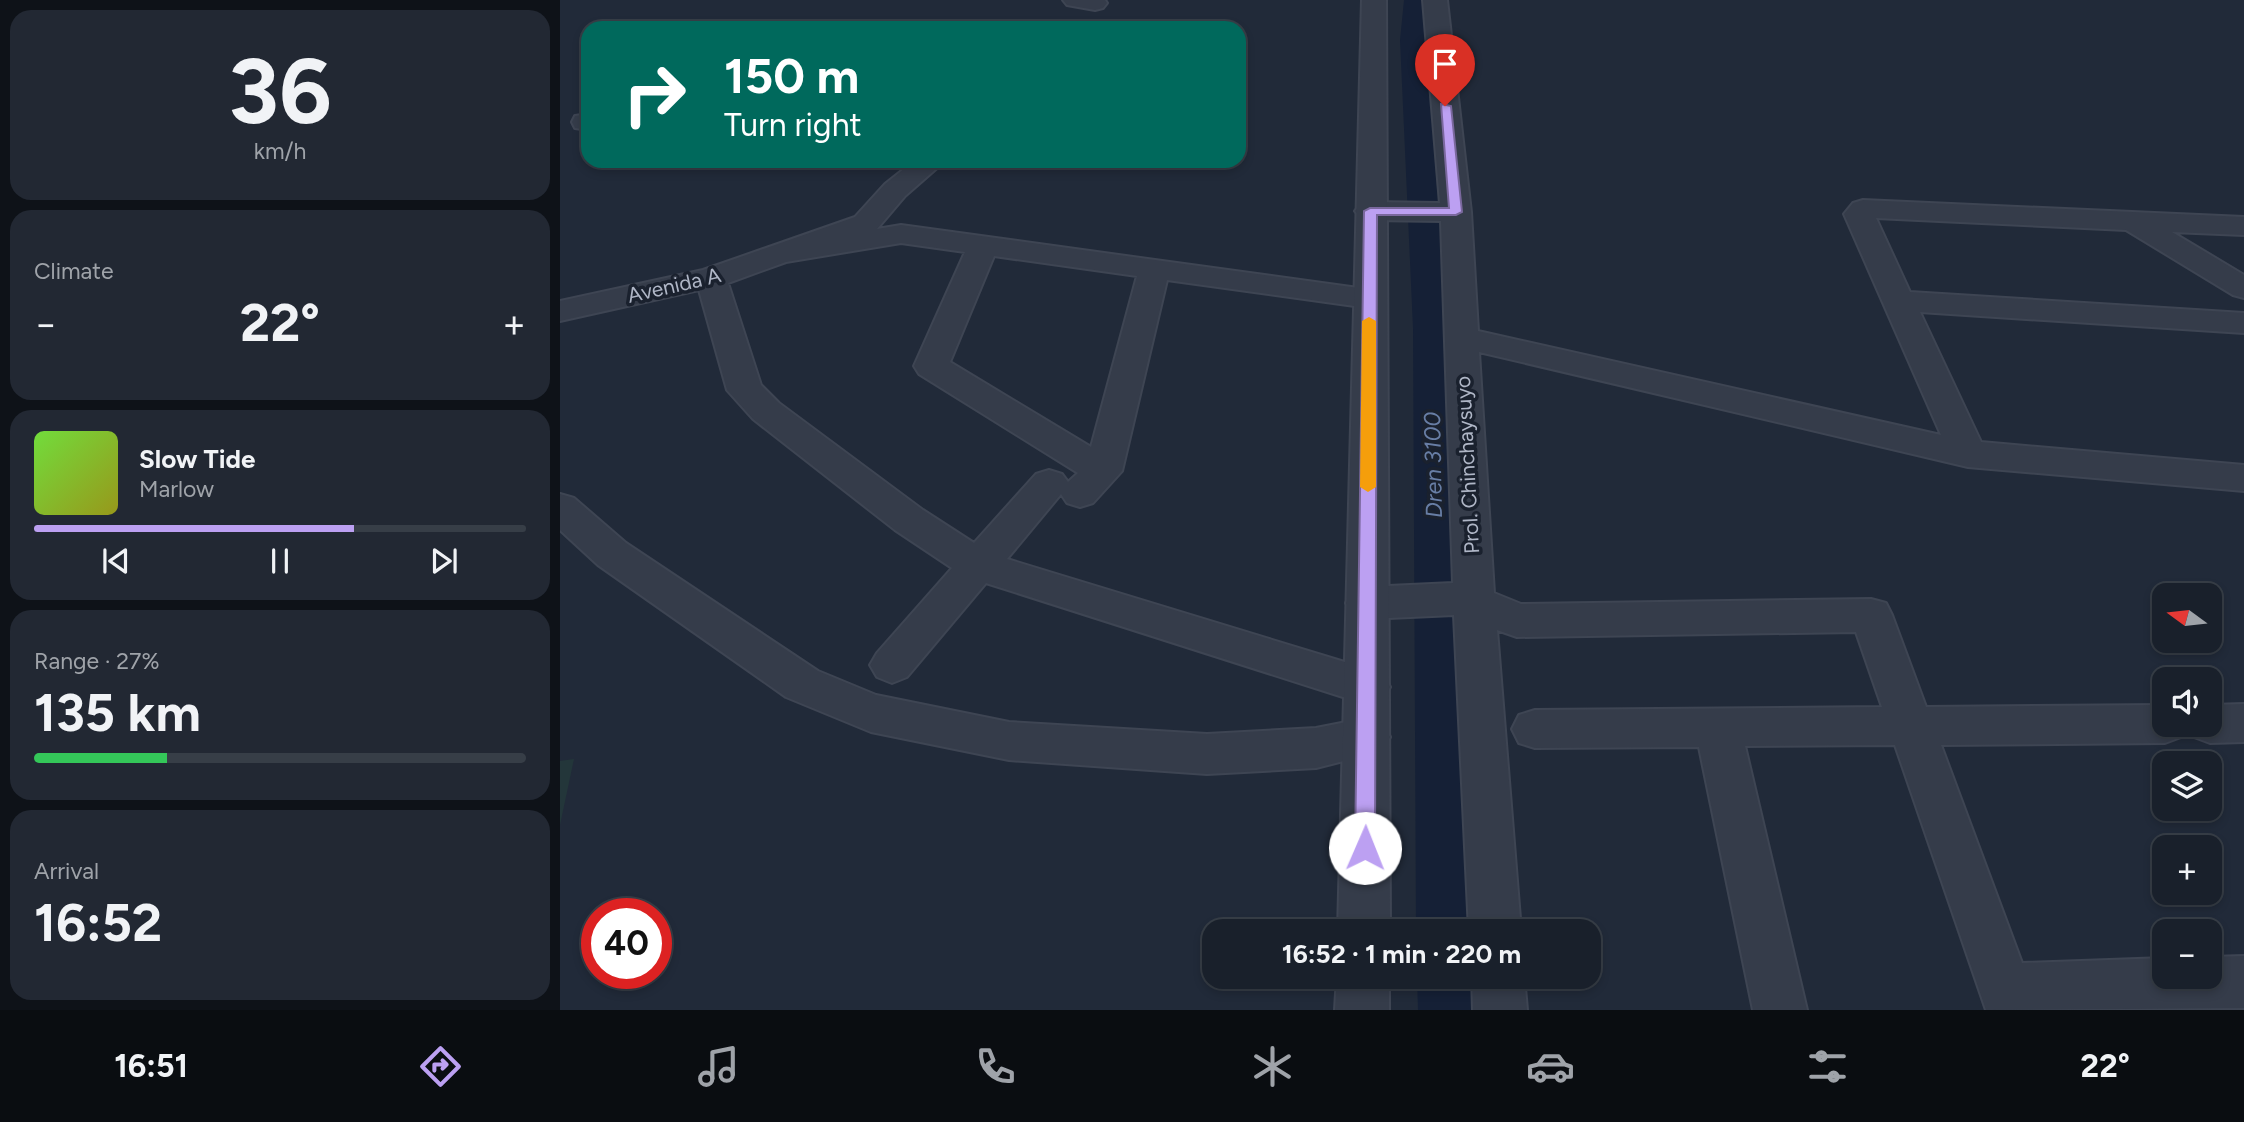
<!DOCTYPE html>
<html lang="en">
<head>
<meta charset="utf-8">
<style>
	body { margin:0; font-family:Figtree,sans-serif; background:#222833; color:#f1f3f6; height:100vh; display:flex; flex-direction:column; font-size:26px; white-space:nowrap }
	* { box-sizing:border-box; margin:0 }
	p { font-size:23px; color:#9fa3a9 }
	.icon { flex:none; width:38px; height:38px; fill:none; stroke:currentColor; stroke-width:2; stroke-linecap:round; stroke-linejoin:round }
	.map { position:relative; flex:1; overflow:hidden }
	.details { display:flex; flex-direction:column; gap:10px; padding:10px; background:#0e1218; width:560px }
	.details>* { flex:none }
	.top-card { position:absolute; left:21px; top:21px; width:665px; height:147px; border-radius:21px; box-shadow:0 4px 10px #0003,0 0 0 2px #373e47; background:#00695c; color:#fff; overflow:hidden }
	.needle { width:46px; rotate:285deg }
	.buttons { position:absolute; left:1592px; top:583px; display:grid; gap:14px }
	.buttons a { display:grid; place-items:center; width:70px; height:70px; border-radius:14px; background:#19202b; box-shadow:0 4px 10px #0003,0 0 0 2px #373e47; font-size:35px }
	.speed { position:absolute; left:21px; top:898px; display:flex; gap:14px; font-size:35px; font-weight:700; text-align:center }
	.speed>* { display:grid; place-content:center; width:91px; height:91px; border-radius:50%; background:#19202b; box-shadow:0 4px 10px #0003,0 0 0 2px #373e47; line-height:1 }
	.speed .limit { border:10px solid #d22; background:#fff; color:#111 }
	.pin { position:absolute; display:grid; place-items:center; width:60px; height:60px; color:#fff; margin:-72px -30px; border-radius:50% 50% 50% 0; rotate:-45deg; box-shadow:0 0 7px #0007 }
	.pin .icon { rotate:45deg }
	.me { position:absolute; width:77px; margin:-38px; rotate:1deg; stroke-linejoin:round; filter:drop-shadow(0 0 5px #0008) }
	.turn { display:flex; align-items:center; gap:24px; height:147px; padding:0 28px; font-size:32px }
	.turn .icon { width:91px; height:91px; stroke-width:2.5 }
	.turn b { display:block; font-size:49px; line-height:60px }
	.big { font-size:52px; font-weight:700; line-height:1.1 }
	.details .widget { flex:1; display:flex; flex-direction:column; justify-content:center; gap:10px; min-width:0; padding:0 24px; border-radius:21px; background:#222833 }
	.details .dial { align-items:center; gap:0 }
	.dial b { font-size:91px; line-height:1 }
	.song { display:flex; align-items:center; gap:21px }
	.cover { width:84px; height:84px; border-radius:10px; background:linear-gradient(135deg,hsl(100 70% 55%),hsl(60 70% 35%)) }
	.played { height:7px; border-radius:4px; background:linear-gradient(90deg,#bca0f2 65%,#373e47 65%) }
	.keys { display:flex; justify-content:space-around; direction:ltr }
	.heat { display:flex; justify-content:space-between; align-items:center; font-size:38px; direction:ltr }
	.charge { height:10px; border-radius:5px; background:linear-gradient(90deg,#34c759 27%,#373e47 0) }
	.trip { position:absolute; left:642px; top:919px; width:399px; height:70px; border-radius:21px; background:#19202b; box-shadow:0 4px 10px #0003,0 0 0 2px #373e47; font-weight:700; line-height:70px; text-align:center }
	.tab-bar { display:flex; height:112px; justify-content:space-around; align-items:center; background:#0a0d11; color:#9fa3a9 }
	.tab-bar .icon { width:49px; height:49px }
	.tab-bar .active { color:#bca0f2 }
	.tab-bar b { font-size:32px; color:#f1f3f6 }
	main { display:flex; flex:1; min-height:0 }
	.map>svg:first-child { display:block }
</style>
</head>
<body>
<main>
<section class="details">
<div class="widget dial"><b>36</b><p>km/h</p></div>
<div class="widget"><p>Climate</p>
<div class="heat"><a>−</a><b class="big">22°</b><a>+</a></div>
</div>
<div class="widget">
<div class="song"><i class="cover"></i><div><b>Slow Tide</b><p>Marlow</p></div></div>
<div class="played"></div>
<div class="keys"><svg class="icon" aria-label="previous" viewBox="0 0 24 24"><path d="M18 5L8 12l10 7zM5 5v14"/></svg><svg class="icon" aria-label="pause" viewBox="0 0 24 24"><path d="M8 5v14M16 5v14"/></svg><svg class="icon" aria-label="next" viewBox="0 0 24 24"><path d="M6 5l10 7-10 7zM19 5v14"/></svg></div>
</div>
<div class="widget"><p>Range · 27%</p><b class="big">135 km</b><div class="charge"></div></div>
<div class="widget"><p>Arrival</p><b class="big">16:52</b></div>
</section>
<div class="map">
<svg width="1684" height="1010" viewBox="0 0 1684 1010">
	<rect width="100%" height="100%" fill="#212a39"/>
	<path fill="#23363a" d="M14 759 0 825V761Z"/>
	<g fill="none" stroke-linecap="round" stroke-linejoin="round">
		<path fill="#152036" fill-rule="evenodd" d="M844 0H868L866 40 887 328 910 931H856L853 328 840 40Z
			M857 976H913L914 1010H858Z"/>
		<g stroke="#3e4553" stroke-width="4">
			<path id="minor" d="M503 0H545L547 3 543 8 535 10 507 5Z
				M863 0H887L911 212 918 331 1381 435 1284 214 1293 203 1303 200 1684 217V235L1612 232 1684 275V298L1673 295 1566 230 1316 218 1350 292 1684 313V333L1360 312 1421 442 1684 465V491L1408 467 919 352 934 593 961 604 1311 599 1326 603 1332 615 1366 707 1605 705V724H1627L1621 737 1605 743 1381 745 1462 963 1605 958V976H1650V957L1684 956V1008L1426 1010 1335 745 1185 746 1247 1010H1193L1139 747 975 748 959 743 952 729 959 715 975 710 1322 707 1296 632 957 637 937 630 961 931H909L894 615 807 619 792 614 786 603 792 592 807 587 893 583 881 221 810 220 800 217 795 211 800 205 810 202 880 203Z
				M28 114V130L15 128 12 122 15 116Z
				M354 161H385L345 196 317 229 341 225 820 291 825 298 820 305 809 308 607 280 562 471 533 503 520 507 507 503 501 494 447 559 824 674 830 687 824 700 808 705 426 583 347 677 332 683 317 677 310 665 317 653 392 568 335 530 193 419 167 390 139 290 0 321V301L143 270 295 217 325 184ZM341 243 405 252 354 366 359 374 518 473 508 482 502 474 489 470 476 474 414 543 363 510 219 403 201 385 168 283 226 262ZM434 256 577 276 531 447 390 362Z
				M0 494 14 498 66 543 258 671 316 695 449 722 647 734 756 728 807 718 823 723 830 737 823 751 756 768 647 774 449 760 311 732 226 697 38 565 0 530Z
				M1684 704V742L1650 743 1634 737 1628 724H1650V705Z
				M912 976H964L967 1010H913Z"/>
		</g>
		<g stroke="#3e4553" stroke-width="4">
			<path id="tertiary" d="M802 0H826L830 931H778Z
				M777 976H829V1010H775Z"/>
		</g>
		<use href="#minor" fill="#353c4a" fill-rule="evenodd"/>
		<use href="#tertiary" fill="#353c4a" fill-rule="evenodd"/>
	</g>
	<path fill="#bca0f2" stroke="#7a689d" stroke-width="2" d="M881 104 891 106 902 212 896 215H817L815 848 812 854 805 857 798 854 795 848 804 211 810 208H889Z"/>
	<path fill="#f59e0b" d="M809 317 816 321V487L808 492 800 487 802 321Z"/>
	<g text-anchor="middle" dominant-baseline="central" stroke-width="7" stroke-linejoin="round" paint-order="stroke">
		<g font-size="21" fill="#afb6c6" stroke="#1a212e">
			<text transform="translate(114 285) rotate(-13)">Avenida A</text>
			<text transform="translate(907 465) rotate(-93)">Prol. Chinchaysuyo</text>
		</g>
		<g font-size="23" font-style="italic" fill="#687ea5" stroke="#1a212e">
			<text transform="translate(873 465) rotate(-91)">Dren 3100</text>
		</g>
	</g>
</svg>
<div class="buttons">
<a><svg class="needle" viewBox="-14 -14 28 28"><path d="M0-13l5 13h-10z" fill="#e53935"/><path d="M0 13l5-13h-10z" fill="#9fa3a9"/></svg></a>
<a><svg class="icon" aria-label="sound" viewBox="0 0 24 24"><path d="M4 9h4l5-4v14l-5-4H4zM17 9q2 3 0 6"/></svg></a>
<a><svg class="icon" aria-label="layers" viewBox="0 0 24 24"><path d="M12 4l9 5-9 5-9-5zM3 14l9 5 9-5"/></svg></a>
<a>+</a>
<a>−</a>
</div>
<div class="speed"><div class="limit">40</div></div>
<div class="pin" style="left:885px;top:106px;background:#d93025"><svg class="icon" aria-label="arrive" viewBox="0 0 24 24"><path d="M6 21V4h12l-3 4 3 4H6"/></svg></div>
<svg class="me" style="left:805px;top:848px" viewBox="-20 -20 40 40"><circle r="19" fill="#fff"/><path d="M0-13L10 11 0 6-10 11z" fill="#bca0f2"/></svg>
<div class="trip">16:52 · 1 min · 220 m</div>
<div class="top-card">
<div class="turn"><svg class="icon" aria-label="right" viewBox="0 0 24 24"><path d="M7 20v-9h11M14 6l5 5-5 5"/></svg><div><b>150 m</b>Turn right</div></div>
</div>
</div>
</main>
<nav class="tab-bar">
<b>16:51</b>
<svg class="icon active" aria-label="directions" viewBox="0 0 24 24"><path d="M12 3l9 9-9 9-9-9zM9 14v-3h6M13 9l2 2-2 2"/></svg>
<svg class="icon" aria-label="music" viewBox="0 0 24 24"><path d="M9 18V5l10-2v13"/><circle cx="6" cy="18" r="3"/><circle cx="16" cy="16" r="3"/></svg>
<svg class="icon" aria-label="phone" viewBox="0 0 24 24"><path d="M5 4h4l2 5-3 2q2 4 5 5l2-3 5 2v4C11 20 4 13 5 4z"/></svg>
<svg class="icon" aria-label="climate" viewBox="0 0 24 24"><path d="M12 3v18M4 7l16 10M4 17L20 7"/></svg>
<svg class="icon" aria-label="car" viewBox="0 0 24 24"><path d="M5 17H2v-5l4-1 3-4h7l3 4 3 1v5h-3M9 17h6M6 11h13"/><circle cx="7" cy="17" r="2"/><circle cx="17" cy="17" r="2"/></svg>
<svg class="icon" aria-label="filters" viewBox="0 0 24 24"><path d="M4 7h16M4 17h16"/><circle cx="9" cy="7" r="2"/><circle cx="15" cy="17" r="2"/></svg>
<b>22°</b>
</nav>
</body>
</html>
